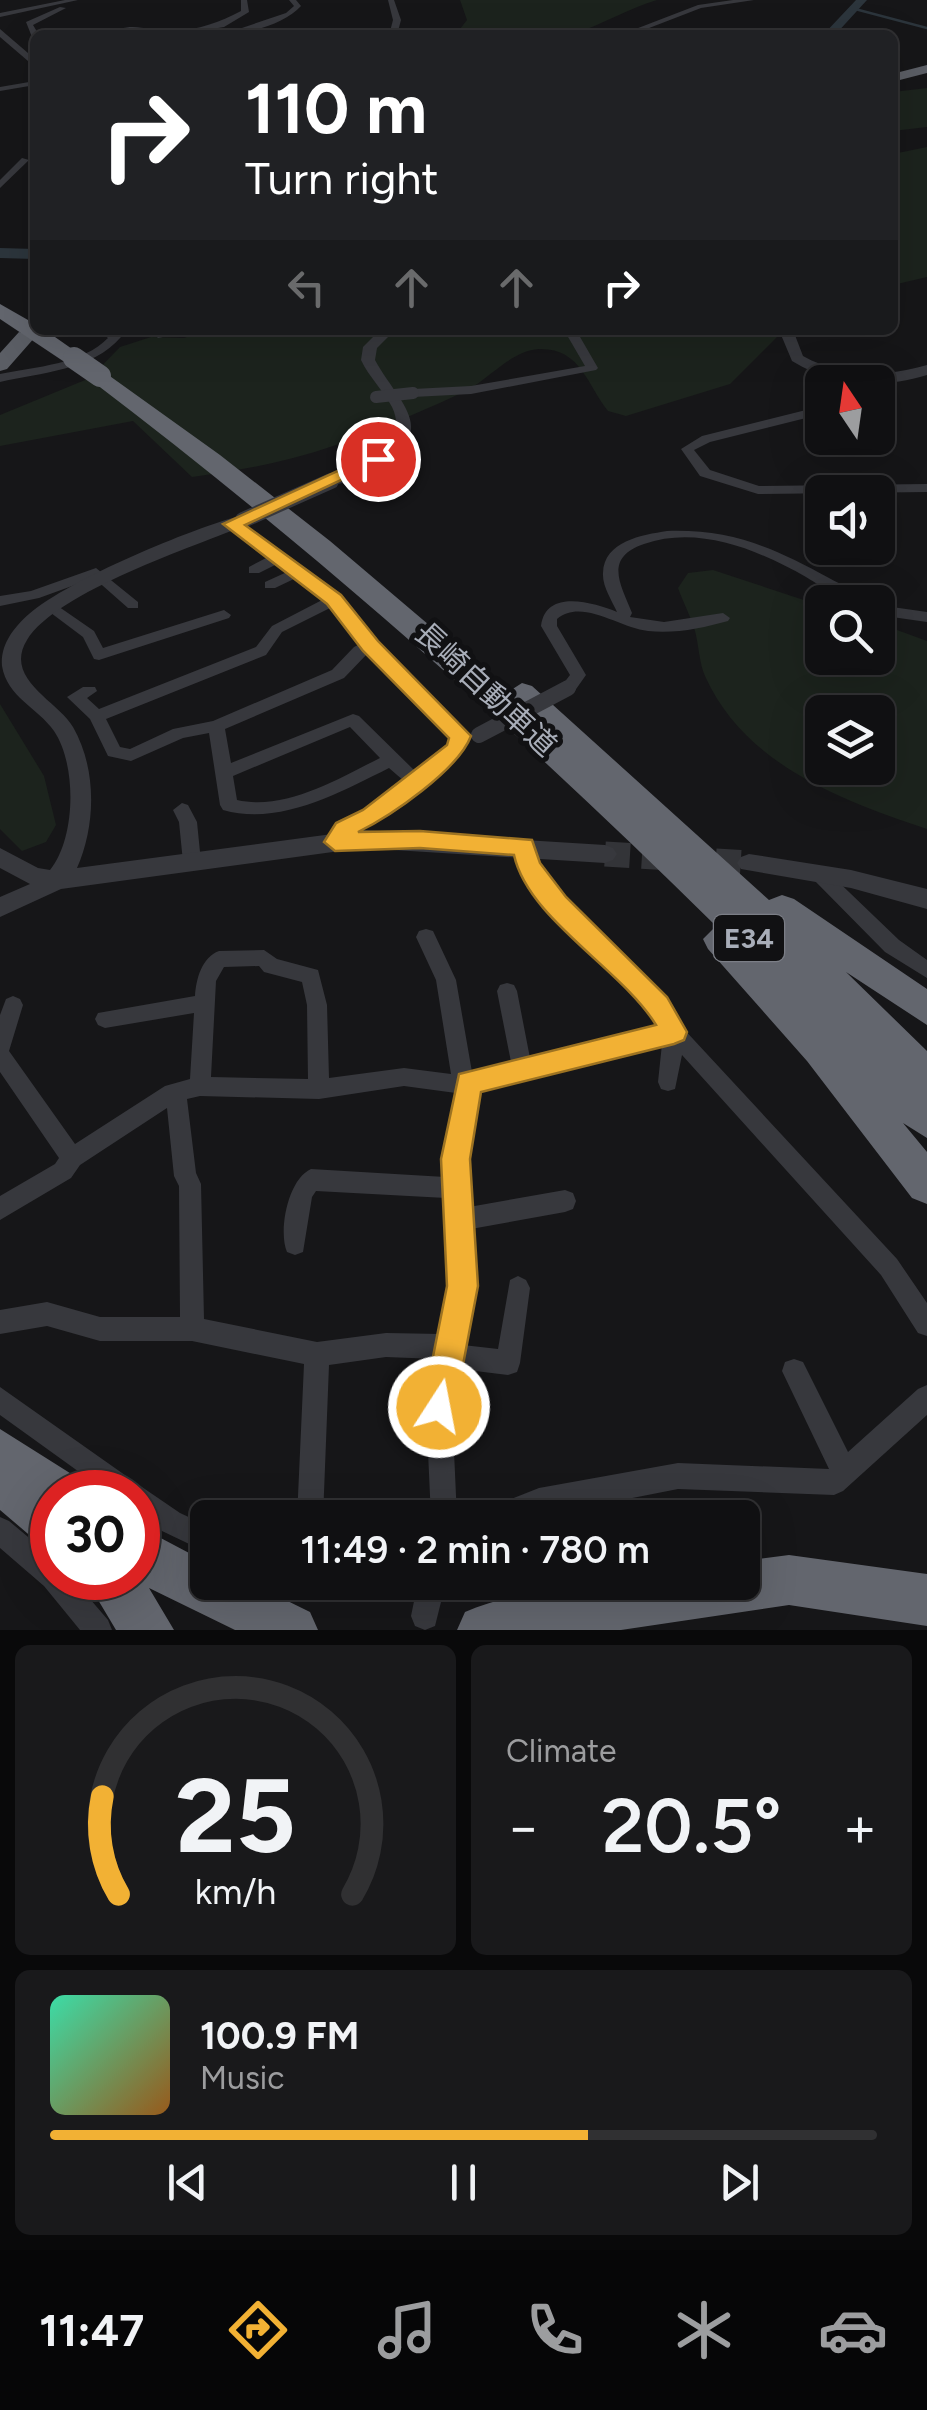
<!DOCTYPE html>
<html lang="en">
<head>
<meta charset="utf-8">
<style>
	body { margin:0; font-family:Figtree,"Noto Sans JP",sans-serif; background:#19191b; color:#f1f3f6; height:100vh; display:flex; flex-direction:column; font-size:38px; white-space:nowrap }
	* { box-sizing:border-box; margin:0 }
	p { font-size:32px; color:#9c9d9f }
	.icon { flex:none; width:55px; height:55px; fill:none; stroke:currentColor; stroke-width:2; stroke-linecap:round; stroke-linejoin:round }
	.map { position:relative; height:1630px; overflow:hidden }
	.panel { display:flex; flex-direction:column; gap:15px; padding:15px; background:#09090a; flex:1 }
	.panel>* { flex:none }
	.hud { position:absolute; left:30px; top:30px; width:868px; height:305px; border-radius:15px; box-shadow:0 10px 40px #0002,0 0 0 2px #303032; background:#202124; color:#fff; overflow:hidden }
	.needle { width:65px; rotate:347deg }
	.controls { position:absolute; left:805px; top:365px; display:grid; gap:20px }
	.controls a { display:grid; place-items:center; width:90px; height:90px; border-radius:15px; background:#101012; box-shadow:0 10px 40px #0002,0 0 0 2px #303032; font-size:50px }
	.speed { position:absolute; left:30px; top:1470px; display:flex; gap:20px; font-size:50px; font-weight:700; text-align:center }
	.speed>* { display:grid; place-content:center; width:130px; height:130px; border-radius:50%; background:#101012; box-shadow:0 10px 40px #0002,0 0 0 2px #303032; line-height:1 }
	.speed .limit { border:15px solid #d22; background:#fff; color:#111 }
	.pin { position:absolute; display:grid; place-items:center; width:85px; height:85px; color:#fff; margin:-42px; border:5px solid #fff; border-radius:50%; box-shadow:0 2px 10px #0007 }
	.me { position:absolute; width:110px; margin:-55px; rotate:11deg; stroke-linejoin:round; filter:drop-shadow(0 0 8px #0008) }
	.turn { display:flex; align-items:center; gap:35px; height:210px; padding:0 50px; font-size:45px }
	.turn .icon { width:130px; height:130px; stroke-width:2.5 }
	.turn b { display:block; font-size:70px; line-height:85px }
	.lanes { display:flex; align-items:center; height:95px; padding:0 50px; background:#0003; justify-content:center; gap:50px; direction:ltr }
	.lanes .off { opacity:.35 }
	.big { font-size:75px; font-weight:600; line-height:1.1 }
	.panel .card { flex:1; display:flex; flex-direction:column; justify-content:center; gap:15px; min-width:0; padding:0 35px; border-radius:15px; background:#19191b }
	.panel .dial { align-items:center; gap:0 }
	.dial svg { height:260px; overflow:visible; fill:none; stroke:#303032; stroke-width:7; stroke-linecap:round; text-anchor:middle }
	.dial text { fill:#f1f3f6; stroke:none }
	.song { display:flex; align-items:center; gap:30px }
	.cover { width:120px; height:120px; border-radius:15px; background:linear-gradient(135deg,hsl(160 70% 55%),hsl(30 70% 35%)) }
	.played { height:10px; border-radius:5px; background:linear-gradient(90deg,#f2b134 65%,#303032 65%) }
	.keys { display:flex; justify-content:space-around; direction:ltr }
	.heat { display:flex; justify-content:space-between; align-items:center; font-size:55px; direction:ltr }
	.panel .tiles { flex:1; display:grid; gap:15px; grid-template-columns:1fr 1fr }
	.card:last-child { grid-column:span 2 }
	.trip { position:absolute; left:190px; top:1500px; width:570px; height:100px; border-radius:15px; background:#101012; box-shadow:0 10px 40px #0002,0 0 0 2px #303032; font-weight:600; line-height:100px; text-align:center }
	.tabs { display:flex; height:160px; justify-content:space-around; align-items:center; background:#060607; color:#9c9d9f }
	.tabs .icon { width:70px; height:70px }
	.tabs .current { color:#f2b134 }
	.tabs b { font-size:45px; color:#f1f3f6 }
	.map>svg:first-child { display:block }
</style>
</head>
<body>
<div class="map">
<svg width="927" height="1630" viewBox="0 0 927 1630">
	<rect width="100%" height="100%" fill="#161618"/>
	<path fill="#1c231d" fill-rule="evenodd" d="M460 0H657C628 9 604 23 577 33 557 41 478 37 460 29L467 20Z
		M927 88V127L893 131V92Z
		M927 147V277L893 285V154Z
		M207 330H784L730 384 626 416 608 411C587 385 581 348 539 349 515 350 494 373 474 386 457 396 437 404 419 412 336 449 282 465 192 477L133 421 0 446V415L90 378 120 347 151 337 184 338Z
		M713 570 822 606V658H878V623L927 641V829C841 800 745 765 705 676 699 662 699 646 695 631 691 617 683 602 678 588L688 573ZM822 712H878V768H822Z
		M0 704 44 776 56 825 46 842 22 851 0 829Z"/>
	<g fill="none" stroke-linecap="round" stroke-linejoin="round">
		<path stroke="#2c353c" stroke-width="2.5" d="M855 9 927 28"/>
		<path fill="#2c353c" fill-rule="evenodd" d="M856 0H867L835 35H823Z
			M0 248 35 249V259L0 258Z"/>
		<path stroke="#333438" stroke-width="25" stroke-dasharray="25 12" stroke-linecap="butt" d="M605 854 749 863"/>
		<path fill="#37383d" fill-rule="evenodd" d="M65 0H78L0 17V13Z
			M241 0H247L249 12 224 27 177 35 131 29 116 35H105C134 19 145 32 174 31 198 30 220 22 241 11Z
			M289 0H296L301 6C285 24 246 35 221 35L286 13 294 6Z
			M388 0H394L401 20 397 35H389L393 20Z
			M733 0H754L701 8 631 35H620L698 5Z
			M60 7 66 8 33 25 39 35 32 37 26 22Z
			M35 81V85L0 91V87Z
			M22 158 29 160 0 188V180Z
			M97 330H111L121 337C93 370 40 373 0 382V374C35 367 83 364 108 338Z
			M150 330H162L168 336 158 338Z
			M564 330H576L598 368 596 370 471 394 413 397 407 393 413 389 471 386 585 366Z
			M890 376 896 380V391L878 397V391L884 389V380Z
			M822 406V414L710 442 694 450 710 470 759 486 927 484V492L758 494 700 476 681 449 702 436Z
			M864 438H876L877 439 871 443Z
			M232 520 285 554 299 567 305 568 306 572 339 597 375 642 469 736 461 754 377 821 350 834 341 847H329L326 842 338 824 365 811 404 781 389 768C339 793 280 826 223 810L220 805 209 733 183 738 131 761 108 756 90 719 67 697 83 687H95L97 691 87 698 99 709 256 647 272 626 324 599 296 578 275 588H265V582L287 572 277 564 259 573H249V567L268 557 227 527 225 524ZM332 607 360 644 354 647 332 670 213 721 173 729 130 749 120 747 106 719 266 655 282 632ZM368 653 452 737 448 746 416 772 359 716 353 714 231 763 225 729 344 678ZM350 727 380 758C338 779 285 811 237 800L233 776Z
			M667 531C731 529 773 547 829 578 842 585 858 592 868 602 845 604 826 589 806 577 758 550 699 525 644 544 603 558 621 585 632 613L630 617 664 622 723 613 730 618 728 621C703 628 675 634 648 631 619 628 582 598 557 619V626L586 675 574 692H562L560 688 570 675 541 626C546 588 594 603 617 612 612 601 602 586 603 573 604 541 642 535 667 531Z
			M96 568 138 602V608H128L94 578 39 598 0 606V596L31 591Z
			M52 602 94 631 103 648 224 610 231 615 229 618 99 660 94 659 83 637 47 610V604Z
			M878 605 927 612V622L878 615Z
			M182 803 188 805 197 822 201 862 198 867H186L183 862 179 822 173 810Z
			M524 839 530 841 542 869 575 913 644 981 681 1026 897 1259 927 1303V1336L918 1333 881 1275 682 1055 675 1089 668 1091 661 1089 658 1082 662 1044 478 1089 466 1159 469 1207 565 1190 573 1193 576 1201 573 1209 565 1212 471 1229 475 1286 463 1345 498 1349 510 1280 518 1276 526 1280 530 1288 520 1363 517 1372 508 1375 459 1369 452 1407 457 1518H431L426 1407 436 1359 386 1357 329 1365 323 1518H297L304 1364 192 1341H100L47 1326 0 1334V1310L47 1302 100 1317H180L179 1186 174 1176 167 1108 80 1165 71 1178 0 1220V1196L55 1164 59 1158 0 1072V1015L6 999 13 996 20 999 23 1005 9 1051 75 1144 165 1086 190 1079 194 1013 105 1028 98 1025 95 1019 98 1013 195 996C196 979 202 957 219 951L264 950 277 959 318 970 327 1005 329 1078 404 1068 451 1074 436 980 416 937 419 931 426 929 433 931 456 980 472 1072 511 1062 497 991 500 985 507 983 514 985 517 991 530 1058 659 1027C612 961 544 926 515 846L518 841ZM259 966 264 972 302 982 307 1005 308 1079 211 1077 216 981 224 967ZM404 1086 456 1093 444 1159 445 1177 311 1169C288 1179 278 1231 287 1252L295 1255 303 1252 312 1197 316 1191 446 1198 451 1286 441 1334 386 1333 317 1342 204 1319 201 1184 196 1173 187 1099 200 1096 319 1099Z
			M819 867 825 869 899 940 927 960V978L885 952 813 879 810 874 813 869Z
			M794 1359 803 1362 848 1452 918 1389 927 1385V1415L843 1491 834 1495 678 1489 531 1518H482L486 1509 539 1488 678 1463 829 1469 782 1371 785 1362Z
			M0 1387 139 1485 180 1513 208 1526V1553L162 1531 138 1514V1492H107L0 1415Z
			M0 1517 9 1521 52 1557V1578H72L108 1620 112 1630H80L44 1586 0 1548Z
			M418 1582H446L435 1626 425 1630 415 1626 411 1616Z"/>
		<path fill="#37383d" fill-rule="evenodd" d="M0 29 35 59V67L0 37Z
			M380 330H395L377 348 375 360C399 404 442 431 376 467 361 475 341 487 325 485V477C354 465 412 448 392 407 383 390 369 377 361 360L363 347Z
			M779 330H793L803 356C845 379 882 377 927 365V375C880 389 835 387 792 361Z
			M243 515 249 516V524C195 546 56 592 27 640 3 679 58 701 73 727 97 769 96 825 77 868L362 830 605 845 613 848 617 854 613 860 605 863 362 848 61 889 0 917V897L30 884 0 868V848L38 868 50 870C76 838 77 765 54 731 38 708 7 697 2 666 0 645 14 627 29 614 70 579 190 529 243 515Z
			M749 854 851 870 927 889V909L851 888 741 869 737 863 741 857Z"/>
		<path fill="#5b5e65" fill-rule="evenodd" d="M927 65V73L892 82V74Z
			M19 332 36 336 7 369 0 371V353Z"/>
		<path fill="#63666e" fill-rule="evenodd" d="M0 304 35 324V330H45L85 358 82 363H66L0 319Z
			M100 369 220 455 330 541 508 692 522 683 532 686 769 900 782 895 794 899 927 989V1025L846 972 927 1051V1138L903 1123 927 1152V1204L912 1198 807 1061 708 949 703 939 716 926C519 731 313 549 92 381L89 376Z
			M0 1429 73 1475 80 1492H52V1546L34 1539 0 1510Z
			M138 1526 208 1563V1582H249L310 1612 318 1630H235L149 1588 174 1630H116L85 1578H138Z
			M789 1555 927 1574V1626L789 1605 621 1630H457L465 1612C551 1576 651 1582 742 1582V1561Z"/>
		<path stroke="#37383d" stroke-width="12" d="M376 397 413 393"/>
		<path stroke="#37383d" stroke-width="16" d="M479 735 568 688"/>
		<path stroke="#37383d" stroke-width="16" d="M243 520 331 481"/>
		<path stroke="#63666e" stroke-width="22" d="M74 358 100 376"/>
	</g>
	<path fill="#f2b134" stroke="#9d7322" stroke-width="2.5" d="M372 455 386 459 245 525 341 595 378 641 471 736C458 770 391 816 358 832L420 831 532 840 540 863 566 897 667 997 687 1032 684 1040 674 1044 481 1092 470 1159 478 1286 455 1407 451 1418 439 1423 427 1418 423 1407 447 1286 441 1159 459 1074 656 1025C622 969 528 919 514 855L420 848 335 851 324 842 336 823 363 810 447 745 449 738 363 651 327 604 223 524Z"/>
	<g text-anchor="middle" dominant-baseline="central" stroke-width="10" stroke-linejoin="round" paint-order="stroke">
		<rect fill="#111113" stroke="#7b7e86" stroke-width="2.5" x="714" y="915" width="70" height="46" rx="8"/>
		<g font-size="28" font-weight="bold" fill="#a8adb8">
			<text x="749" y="938">E34</text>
		</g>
		<g font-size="30" fill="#a8adb8" stroke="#111113">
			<text transform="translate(486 689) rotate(43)">長崎自動車道</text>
		</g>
	</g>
</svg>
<div class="controls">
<a><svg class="needle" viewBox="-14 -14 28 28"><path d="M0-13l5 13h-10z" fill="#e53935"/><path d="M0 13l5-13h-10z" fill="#9c9d9f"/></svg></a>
<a><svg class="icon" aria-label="sound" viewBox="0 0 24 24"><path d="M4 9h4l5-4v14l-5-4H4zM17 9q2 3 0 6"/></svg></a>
<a><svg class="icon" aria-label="search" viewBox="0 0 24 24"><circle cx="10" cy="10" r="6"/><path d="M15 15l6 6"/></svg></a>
<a><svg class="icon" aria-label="layers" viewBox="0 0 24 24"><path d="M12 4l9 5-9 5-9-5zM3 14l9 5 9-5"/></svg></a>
</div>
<div class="speed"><div class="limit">30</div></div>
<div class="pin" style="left:378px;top:459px;background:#d93025"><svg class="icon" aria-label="arrive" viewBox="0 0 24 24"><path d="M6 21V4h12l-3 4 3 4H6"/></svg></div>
<svg class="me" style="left:439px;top:1407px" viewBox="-20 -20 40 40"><circle r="17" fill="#f2b134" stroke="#fff" stroke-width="3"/><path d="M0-11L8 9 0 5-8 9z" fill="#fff"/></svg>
<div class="trip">11:49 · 2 min · 780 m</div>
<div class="hud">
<div class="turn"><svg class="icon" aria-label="right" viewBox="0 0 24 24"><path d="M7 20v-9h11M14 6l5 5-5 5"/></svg><div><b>110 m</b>Turn right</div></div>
<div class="lanes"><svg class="icon off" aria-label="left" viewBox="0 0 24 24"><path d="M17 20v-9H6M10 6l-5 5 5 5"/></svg><svg class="icon off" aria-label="ahead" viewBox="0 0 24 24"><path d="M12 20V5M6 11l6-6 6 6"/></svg><svg class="icon off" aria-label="ahead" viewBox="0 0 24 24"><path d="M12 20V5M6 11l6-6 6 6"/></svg><svg class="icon" aria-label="right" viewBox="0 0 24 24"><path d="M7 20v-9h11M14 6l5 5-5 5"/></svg></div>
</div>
</div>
<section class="panel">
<div class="tiles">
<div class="card dial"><svg viewBox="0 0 100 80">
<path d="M14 69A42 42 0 1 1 86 69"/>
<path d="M14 69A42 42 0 0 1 9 39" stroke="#f2b134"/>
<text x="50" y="56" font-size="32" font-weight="700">25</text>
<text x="50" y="72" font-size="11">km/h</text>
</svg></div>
<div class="card"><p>Climate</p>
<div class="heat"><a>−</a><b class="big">20.5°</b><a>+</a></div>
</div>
<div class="card">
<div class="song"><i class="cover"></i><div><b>100.9 FM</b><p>Music</p></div></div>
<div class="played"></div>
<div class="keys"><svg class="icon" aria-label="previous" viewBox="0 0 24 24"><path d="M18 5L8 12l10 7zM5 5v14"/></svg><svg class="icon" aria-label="pause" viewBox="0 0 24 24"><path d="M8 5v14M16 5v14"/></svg><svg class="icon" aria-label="next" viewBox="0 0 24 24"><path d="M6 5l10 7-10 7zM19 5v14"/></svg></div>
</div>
</div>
</section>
<nav class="tabs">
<b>11:47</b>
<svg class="icon current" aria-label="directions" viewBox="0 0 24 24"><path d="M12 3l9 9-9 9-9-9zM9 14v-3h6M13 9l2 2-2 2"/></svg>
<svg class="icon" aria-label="music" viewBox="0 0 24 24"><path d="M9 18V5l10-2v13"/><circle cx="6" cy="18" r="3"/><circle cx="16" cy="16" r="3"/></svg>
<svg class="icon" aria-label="phone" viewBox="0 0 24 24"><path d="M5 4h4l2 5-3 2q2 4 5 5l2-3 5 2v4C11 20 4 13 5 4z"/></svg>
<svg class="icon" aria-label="climate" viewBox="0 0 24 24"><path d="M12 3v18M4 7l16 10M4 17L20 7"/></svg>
<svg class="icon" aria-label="car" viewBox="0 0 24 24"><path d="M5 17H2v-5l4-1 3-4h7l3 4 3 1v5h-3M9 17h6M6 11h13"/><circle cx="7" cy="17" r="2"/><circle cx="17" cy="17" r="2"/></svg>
</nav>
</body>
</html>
